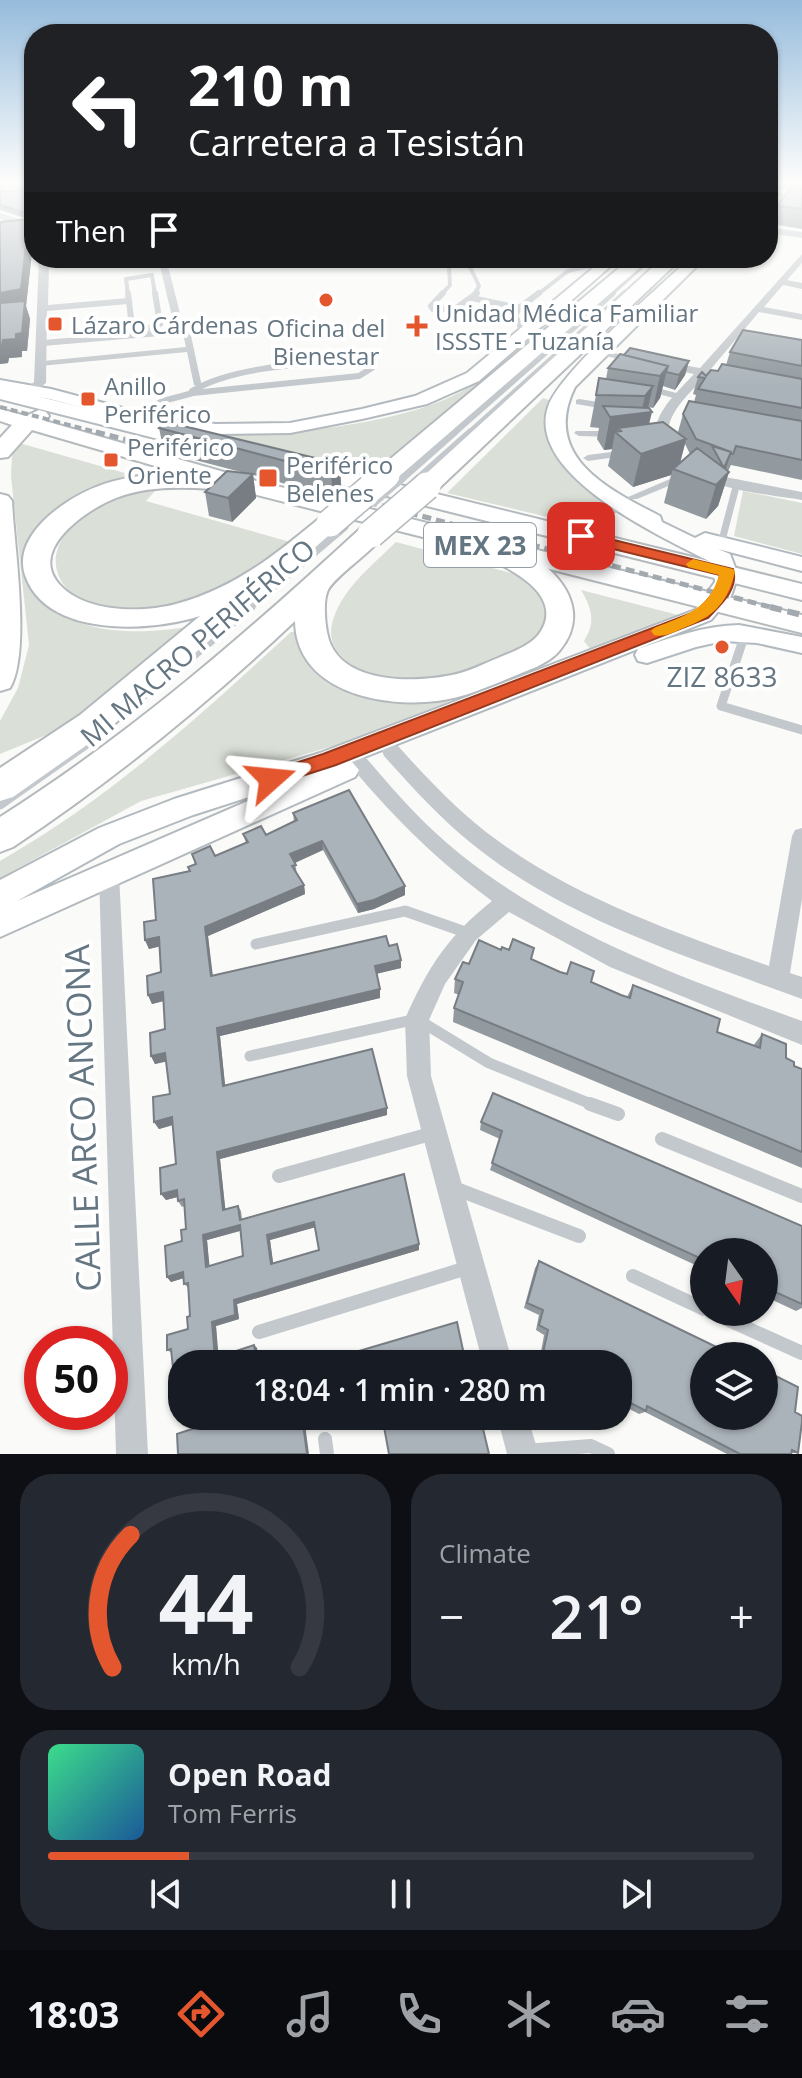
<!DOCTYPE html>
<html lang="en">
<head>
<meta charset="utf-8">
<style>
	body { margin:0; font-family:"Open Sans",sans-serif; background:#242831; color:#f1f3f6; height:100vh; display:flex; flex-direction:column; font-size:30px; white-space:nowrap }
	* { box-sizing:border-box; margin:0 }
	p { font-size:26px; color:#9ea1a6 }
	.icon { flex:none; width:44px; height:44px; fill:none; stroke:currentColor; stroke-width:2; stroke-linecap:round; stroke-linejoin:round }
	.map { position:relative; height:1454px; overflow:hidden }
	.details { display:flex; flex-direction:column; gap:20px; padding:20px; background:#0d0f14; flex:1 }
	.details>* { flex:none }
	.banner { position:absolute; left:24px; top:24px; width:754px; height:244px; border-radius:32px; box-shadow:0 2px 6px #0004; background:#202124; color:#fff; overflow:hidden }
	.needle { width:52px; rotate:166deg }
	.buttons { position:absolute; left:690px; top:1238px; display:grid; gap:16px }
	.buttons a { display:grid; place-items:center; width:88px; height:88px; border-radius:50%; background:#171b24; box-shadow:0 2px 6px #0004; font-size:40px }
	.speed { position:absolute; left:24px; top:1326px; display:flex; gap:16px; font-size:40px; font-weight:700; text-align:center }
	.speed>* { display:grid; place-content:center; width:104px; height:104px; border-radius:50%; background:#171b24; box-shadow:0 2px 6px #0004; line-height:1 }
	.speed .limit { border:12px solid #d22; background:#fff; color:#111 }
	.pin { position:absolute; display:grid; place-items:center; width:68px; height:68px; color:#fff; margin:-34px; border-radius:16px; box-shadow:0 4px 12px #0006 }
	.me { position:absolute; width:88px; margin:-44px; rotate:72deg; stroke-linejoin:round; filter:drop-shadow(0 0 6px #0008) }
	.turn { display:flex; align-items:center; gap:28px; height:168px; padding:0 32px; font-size:36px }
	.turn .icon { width:104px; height:104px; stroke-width:2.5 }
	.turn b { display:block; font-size:56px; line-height:68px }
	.then { display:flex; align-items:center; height:76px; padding:0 32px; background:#0003; gap:16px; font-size:30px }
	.big { font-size:60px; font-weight:600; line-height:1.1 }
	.details .tile { flex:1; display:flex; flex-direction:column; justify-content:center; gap:12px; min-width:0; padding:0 28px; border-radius:32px; background:#242831 }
	.details .dial { align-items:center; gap:0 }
	.dial svg { height:208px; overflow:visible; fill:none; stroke:#363941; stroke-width:7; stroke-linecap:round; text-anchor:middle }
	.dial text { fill:#f1f3f6; stroke:none }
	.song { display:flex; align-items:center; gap:24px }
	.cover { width:96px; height:96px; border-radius:12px; background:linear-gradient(135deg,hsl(150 70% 55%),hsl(210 70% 35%)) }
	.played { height:8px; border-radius:4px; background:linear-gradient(90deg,#e4572e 20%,#363941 20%) }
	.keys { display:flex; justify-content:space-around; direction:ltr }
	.heat { display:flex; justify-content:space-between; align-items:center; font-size:44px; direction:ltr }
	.details .tiles { flex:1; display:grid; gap:20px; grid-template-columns:1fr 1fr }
	.tile:last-child { grid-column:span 2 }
	.trip { position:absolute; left:168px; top:1350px; width:464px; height:80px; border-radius:32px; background:#171b24; box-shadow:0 2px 6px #0004; font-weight:600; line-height:80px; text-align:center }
	.menu { display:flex; height:128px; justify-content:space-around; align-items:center; background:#090b0e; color:#9ea1a6 }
	.menu .icon { width:56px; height:56px }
	.menu .current { color:#e4572e }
	.menu b { font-size:36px; color:#f1f3f6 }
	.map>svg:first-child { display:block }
</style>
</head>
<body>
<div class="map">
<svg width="802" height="1454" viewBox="0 0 802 1454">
	<rect width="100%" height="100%" fill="#fafaf8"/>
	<path fill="#dadfd7" d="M568 302 577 304 371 472C320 457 270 449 219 435 284 436 416 423 470 386 505 363 536 330 568 302Z
		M543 398 549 400C530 444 574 480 604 505L593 508 577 524 447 493Z
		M19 443 146 479 53 517 36 594C80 640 143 634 201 625L73 724 0 754V721L18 688 29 645 11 476 12 456Z
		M147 489 155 491 146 501 290 542C267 561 215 599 187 606 175 609 161 608 150 609 140 610 129 613 119 612 59 606 30 555 85 515 104 501 125 495 147 489Z
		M743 491 802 503V554L734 536Z
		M396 542 522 576C550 602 551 608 536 642 510 654 474 676 446 682 410 689 313 673 334 617 345 586 373 565 396 542Z
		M581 590 682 616 591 650 584 641C596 622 592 609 581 590Z
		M291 632H300L356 692 403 704 451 701 337 745 141 801 0 878V861C114 795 195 720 291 632Z"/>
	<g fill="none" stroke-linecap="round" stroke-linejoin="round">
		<g stroke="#b3babf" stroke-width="4">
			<path id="secondary" d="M782 183 768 194 769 183Z
				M605 258H620L479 381 427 404 362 419 290 433 216 434 163 429 50 399 0 390V380L51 389 164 419 216 424 290 423 362 409 415 396 467 373Z
				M690 258H705L575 387C541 456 607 489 660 516L662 522 695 538 705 533 802 557V571L718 549 730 554 738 575 731 596 711 620 352 762 359 770 355 777 0 937V880L99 828 174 799 320 753 695 610 715 582 713 563C666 539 525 476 548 407 560 371 659 288 690 258ZM280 787 17 901 119 844 193 815Z
				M739 625 802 637V653L757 643 723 641 696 647 647 663 638 661 635 655 638 649C672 637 704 626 739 625Z"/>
		</g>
		<g stroke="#b5babe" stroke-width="4">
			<path id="primary" d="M0 387 206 438 209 443 198 449 0 399Z
				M0 409 26 416 39 410 46 412 49 416 45 421 252 480 802 615V633L237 490 32 430 8 457 0 458V438L12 425 0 421Z
				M303 461 802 584V600L295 473 292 468Z
				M0 494 8 496 12 501C14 545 31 652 10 688L0 691Z"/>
		</g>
		<g stroke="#b4b9bd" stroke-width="4">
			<path id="motorway" d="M631 258H651L395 480H377L373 475 377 470Z
				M663 258H682L436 491H418L414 486 418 481Z
				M174 473 245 477 254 480 258 485 254 490C240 494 226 491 212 489 180 487 146 486 116 498 87 509 27 550 60 585 86 613 142 613 176 604 235 588 275 555 321 517H339L343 523 104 733 13 797 0 801V768L80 715 200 616C150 632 46 638 25 575 12 535 65 499 96 487 121 477 148 474 174 473Z
				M371 526 381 528 385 534C372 552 336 575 328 590 323 600 325 622 327 632 336 685 413 683 452 675 468 672 483 664 498 658 512 652 530 646 539 634 570 591 495 560 466 551L462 545 466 539C491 533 526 551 545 566 573 589 584 621 560 650 549 664 528 670 512 677 488 687 463 698 437 701 381 708 296 691 295 621 207 704 114 780 13 847L0 852V817C131 734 247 633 361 528Z"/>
		</g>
		<path stroke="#c3c8cc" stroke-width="4" d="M768 193 802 197
			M128 295 126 279 152 275 155 295
			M441 295 450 285 449 267 461 264 470 267 479 286 474 295
			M537 295 568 271 610 261
			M610 295 652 258
			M623 295 664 258"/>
		<path stroke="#c3c8cc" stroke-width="6" d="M128 293 132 327 146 329 160 324 155 293
			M443 293 431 306 433 309H455L477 293
			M472 298 519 308
			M523 331 515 316 519 308 539 293
			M134 416 163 401 193 393 359 376 372 368 361 360C310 364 236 365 192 391
			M453 434 613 293
			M468 434 625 293"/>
		<path stroke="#c3c8cc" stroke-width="7" d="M402 479 455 432
			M416 480 470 432
			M596 526 605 512 624 507
			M721 544 737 483
			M248 609 345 527"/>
		<path stroke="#c3c8cc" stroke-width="9" d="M745 634 721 706 802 730
			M152 690 251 607
			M0 805 101 734"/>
		<path stroke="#c3c8cc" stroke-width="11" d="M256 944 405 911 468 933
			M250 1056 417 1019 489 1063 596 1106"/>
		<path stroke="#c3c8cc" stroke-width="14" d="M590 1104 618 1114
			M662 1139 802 1196
			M279 1176 434 1133
			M454 1188 579 1236
			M633 1276 704 1309
			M711 1312 802 1353
			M259 1332 470 1267
			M325 1439 327 1454
			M525 1451 591 1446 608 1454"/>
		<path fill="#c3c8cc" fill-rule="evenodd" d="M158 258H166L184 329 190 331 202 387 194 385 187 352 40 366V362L43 361 186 347 183 334 43 346 39 343 43 340 175 329Z
			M646 385 684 395 686 397 681 400 643 390V386Z
			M579 399 611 404 616 407 611 410 576 404V400Z
			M576 431H614L619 434 614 437 579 436 574 433Z
			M627 450 632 453 631 455 588 461 583 458 588 455Z
			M684 473 688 474V478L637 499H629L628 497Z"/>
		<path fill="#c3c8cc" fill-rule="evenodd" d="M0 185 34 186V190L0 189Z
			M0 213 32 223 33 225 29 228 0 219Z
			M768 227 802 232V238L768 233Z
			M802 254V263L787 280 802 283V289L783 285 764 307 802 314V320L759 312 710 370 717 372V376H705C689 395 661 416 670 444L659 447C645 419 677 393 694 374L600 355 596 354V350L700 368Z
			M39 258H84L49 264 48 305 128 298 133 301 128 304 47 311 46 383 31 394 25 390 34 382Z
			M704 469 725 477 802 492V500C774 495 718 491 697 473Z
			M391 744 398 746C425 776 453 806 486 832 569 896 671 931 769 966L792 836 795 830 802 828V899L790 973 802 977V999C689 957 565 920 471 843 439 817 412 787 384 756L382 751 384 746Z
			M360 757 367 759C396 793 425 826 460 854 560 934 683 978 802 1021V1045L610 967 509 912 476 940 445 984 429 1020 431 1076 513 1364H483L407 1076 405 1019C428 967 448 936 492 901 437 860 398 822 353 769L351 764 353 759Z
			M109 865 116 868 119 874 148 1454H116L99 874 102 868Z
			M497 1416H527L539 1454H507Z"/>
		<path fill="#c3c8cc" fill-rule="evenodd" d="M769 184 802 187V193L769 188Z"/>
		<use href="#secondary" fill="#fff" fill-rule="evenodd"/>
		<use href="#primary" fill="#fff" fill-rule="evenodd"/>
		<use href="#motorway" fill="#fff" fill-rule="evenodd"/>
		<path stroke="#a2aab0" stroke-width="4" stroke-dasharray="7 4" stroke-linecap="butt" d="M0 407 104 434"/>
		<path stroke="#a2aab0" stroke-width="5" stroke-dasharray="9 5" stroke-linecap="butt" d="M96 432 186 455
			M314 488 778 609"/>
		<path stroke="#a2aab0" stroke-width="6" stroke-dasharray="12 6" stroke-linecap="butt" d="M770 607 802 615"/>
		<g stroke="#b4b9bd" stroke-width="30" stroke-linecap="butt">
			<path id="motorway-bridge" d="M330 523 386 475
				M371 534 427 486"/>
		</g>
		<path stroke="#c3c8cc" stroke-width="7" d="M374 503 402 479"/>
		<use href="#motorway-bridge" stroke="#fff" stroke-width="27"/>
	</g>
	<path fill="#929a9f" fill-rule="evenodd" d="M802 183V229L772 224 777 206Z
		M0 187H3L4 191 34 190V221L29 220 34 235 26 306 30 319 27 351H22V357L9 358 8 363 0 364V222L28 219 0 210Z
		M802 340V480L731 465 728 471 729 472 718 506 706 519 664 503 671 475 633 487 608 466 612 449 604 450 597 439 599 428 590 427 596 395 606 379 608 368 689 361 685 375 675 390 663 386 660 398 653 408 648 407V408L649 424 679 434 678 432 683 414 694 402 696 395 693 394 698 377 706 376 718 371 726 365 730 352ZM685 444 690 454 680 463Z
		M159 428 340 464 341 488 333 497 253 475 256 498 232 522 209 516 205 492 241 472 164 452Z
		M349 790 405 886V895L374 909 358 913 323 850 295 863 297 874 304 885 305 894 208 936 212 976 386 936 389 946 397 944 401 960V968L376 974 380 998 220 1036 225 1086 372 1049 387 1108V1115L220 1159 225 1209 238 1206 241 1211 242 1219 404 1174 419 1244V1250L237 1304 239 1319 216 1326 218 1357 254 1345 257 1348 259 1364H182V1369L177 1371 173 1368 172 1353 167 1350V1335L188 1329 187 1317 190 1316 189 1288 184 1284V1278L171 1282 167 1277 165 1246 182 1241 181 1230 186 1229 184 1206 182 1207 178 1201V1197L166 1200 161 1194 160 1168 176 1164 173 1125 159 1129 154 1122 153 1097 170 1094 166 1061 155 1064 151 1056 150 1033 165 1029 164 1001 152 1004 148 995 147 976 161 972 159 946 149 949 145 940 144 922 156 920 153 879 190 871 188 867 195 864 192 854 210 846 215 856 246 843 243 834 261 826 266 835 294 822 293 813ZM315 1227 319 1250 273 1264 270 1240ZM240 1231 243 1256 209 1266 207 1240Z
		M501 950H509L560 972 627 997 633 985 717 1032 753 1046 762 1034 794 1066 802 1069V1168L453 1022 454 1008 459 995 454 993 455 979 469 964Z
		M481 1122 802 1226V1308L796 1311 764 1296V1252H704V1269L490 1170 500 1139 480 1130Z
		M539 1261 795 1412 798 1453 727 1454 645 1412 639 1414 618 1403V1364H553L540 1357 544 1335 536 1330 539 1315 524 1308 535 1268Z"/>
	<path fill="#777d82" d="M29 219 34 235 26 306 30 319 27 351H22V357L9 358 8 363 0 364V345L3 340 0 311V293Z
		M689 361 685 375 675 390 679 375Z
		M668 366 660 398 653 408 660 376Z
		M653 386 647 412H652L644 445 621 431 618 428 617 434 615 432 612 449 604 450 610 417 641 413 645 396Z
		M686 439 678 471 673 469 671 475 633 487 641 454Z
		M731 452 723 478 729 472 718 506 706 519 716 485Z
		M340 464 341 488 333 497 331 473Z
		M253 474 256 498 232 522 228 498Z
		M322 841 323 850 292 864 290 854Z
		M304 885 305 894 208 936 214 985 211 976 205 927Z
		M405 886V895L374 909 358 913 357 904Z
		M159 937 162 946 149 949 145 940Z
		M401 960V968L375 974V966Z
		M380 989V998L220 1036 226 1094 223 1086 217 1028Z
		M163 992 167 1000 152 1004 148 995Z
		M165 1053 169 1061 155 1064 151 1056Z
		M387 1108V1115L220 1159 226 1215 223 1210 217 1152Z
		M172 1117 176 1124 159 1129 154 1122Z
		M177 1190 181 1196 166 1200 161 1194Z
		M314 1222 316 1227 270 1240 274 1269 271 1264 267 1235Z
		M240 1225 243 1230 207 1240 210 1271 206 1267 203 1235Z
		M419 1244V1250L237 1304 239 1319 216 1326 219 1361 215 1358 212 1322 234 1300Z
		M183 1272 187 1277 171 1282 167 1277Z
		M254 1345 257 1348 259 1364H257Z
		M182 1365V1369L177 1371 173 1368Z
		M302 1416H308L304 1417 309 1454H307Z"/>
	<path fill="#aab3b9" stroke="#777d82" stroke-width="2" fill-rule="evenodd" d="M794 183H802V209L777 206Z
		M34 190 29 196H34V216L0 205V191Z
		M29 219 21 289 0 293V222Z
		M25 301 22 333 16 334V339L3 340 2 345H0V303Z
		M743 330 802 340V366L730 352Z
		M630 348 689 361 679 375 666 372 668 366 624 355Z
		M620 354 668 366 660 376 608 368Z
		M722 364 802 379V408L698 389 705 378 698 377 702 372 706 376 711 370 718 371Z
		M599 378 653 386 645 396 596 395Z
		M689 401 802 421V460L736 446 733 454H731V452L696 439 683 414Z
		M603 406 649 408 652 412 610 417Z
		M167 422 340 464 331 473 159 428Z
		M663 422 686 439 641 454 615 432 621 431 618 428Z
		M712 446 731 452 724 468 729 472 716 485 673 469 697 448 724 468Z
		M227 471 253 474 228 498 205 492Z
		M349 790 405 886 374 900 357 904 322 841 290 854 296 865 292 866 304 885 205 927 211 976 386 936 389 946 397 944 401 960 375 966 380 989 217 1028 223 1086 372 1049 387 1108 217 1152 223 1210 238 1206 240 1220 404 1174 419 1244 234 1300 235 1315 212 1322 215 1358 254 1345 257 1364H191V1362L173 1368 171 1349 167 1350V1335L188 1329 187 1317 190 1316 188 1283 184 1284 183 1272 167 1277 165 1246 182 1241 181 1230 186 1229 184 1199 178 1201 177 1190 161 1194 160 1168 176 1164 172 1117 154 1122 153 1097 170 1094 165 1053 151 1056 150 1033 165 1029 163 992 148 995 147 976 161 972 159 937 145 940 144 922 156 920 153 879 190 871 188 867 196 864 192 854 210 846 215 856 248 842 243 834 261 826 266 835 297 820 293 813ZM314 1222 319 1250 271 1264 267 1235ZM240 1225 243 1256 206 1267 203 1235Z
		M513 939 534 948 531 959 560 972 567 974 571 962 594 971 591 982 621 995 630 998 633 985 720 1019 717 1032 760 1048 762 1034 786 1044V1058L794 1062V1066L802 1069V1152L454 1008 463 982 455 979 463 962 469 964 479 940 501 950 502 947 509 950Z
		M493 1093 802 1226V1304L764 1287V1252H704V1260L492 1163 502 1131 481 1122Z
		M539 1261 735 1356H704V1416H764V1370L798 1387 795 1412 802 1416V1422L798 1453 792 1450 791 1454H740L647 1406 646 1411 619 1397 618 1364H565L543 1353 548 1330 539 1325 543 1310 527 1303Z
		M457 1322 466 1364H315Z
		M195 1416H302L307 1454H178L177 1434 195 1428Z
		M382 1416H480L489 1454H389Z"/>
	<linearGradient id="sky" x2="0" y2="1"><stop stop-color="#96bcdc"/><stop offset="0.47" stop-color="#fdfdfc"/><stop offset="1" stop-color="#fdfdfc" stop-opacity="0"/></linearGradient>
	<rect width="802" height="387" fill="url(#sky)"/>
	<path fill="#e4572e" stroke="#94391e" stroke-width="2" d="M581 532 733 569C739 589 721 604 708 618L336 765 271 786 265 784 262 779 265 773 323 754 697 611C707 600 718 591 720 575L576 540 574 536Z"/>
	<path fill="#f59e0b" d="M693 559 733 569 735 572C726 608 711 617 679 630 670 634 663 637 654 635L651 631 654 628C684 616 710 609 719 575L688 567 686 564Z"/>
	<g fill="#e4572e" stroke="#fff" stroke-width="3">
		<circle cx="326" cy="300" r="8"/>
		<rect x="47" y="316" width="16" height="16" rx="4"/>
		<path d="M413 314h8v8h8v8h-8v8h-8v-8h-8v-8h8z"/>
		<rect x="80" y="391" width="16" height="16" rx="4"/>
		<rect x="103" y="452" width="16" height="16" rx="4"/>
		<rect x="258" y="468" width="20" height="20" rx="4"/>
		<circle cx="722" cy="647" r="8"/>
	</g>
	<g text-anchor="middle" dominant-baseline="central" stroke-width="8" stroke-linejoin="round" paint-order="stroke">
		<g font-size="24" fill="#657683" stroke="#fff" text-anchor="start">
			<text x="435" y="312">Unidad Médica Familiar<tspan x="435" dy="28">ISSSTE - Tuzanía</tspan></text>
			<text x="71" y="324">Lázaro Cárdenas</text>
			<text x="326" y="327" text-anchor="middle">Oficina del<tspan x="326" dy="28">Bienestar</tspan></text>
			<text x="104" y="385">Anillo<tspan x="104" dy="28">Periférico</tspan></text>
			<text x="127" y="446">Periférico<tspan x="127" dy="28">Oriente</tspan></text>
			<text x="286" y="464">Periférico<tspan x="286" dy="28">Belenes</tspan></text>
		</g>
		<rect fill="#fff" stroke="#939fa8" stroke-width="2" x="424" y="523" width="112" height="44" rx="6"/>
		<g font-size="26" font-weight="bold" fill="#657683">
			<text x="480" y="545">MEX 23</text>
		</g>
		<g font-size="28" fill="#657683" stroke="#fff">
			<text transform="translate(197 642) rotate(-41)">MI MACRO PERIFÉRICO</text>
		</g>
		<g font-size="28" fill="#657683" stroke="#fff">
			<text x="722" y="676">ZIZ 8633</text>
		</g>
		<g font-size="34" fill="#657683" stroke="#fff">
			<text transform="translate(82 1118) rotate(-92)">CALLE ARCO ANCONA</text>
		</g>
	</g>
</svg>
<div class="buttons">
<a><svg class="needle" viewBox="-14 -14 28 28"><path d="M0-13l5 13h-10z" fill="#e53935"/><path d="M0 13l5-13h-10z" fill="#9ea1a6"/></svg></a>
<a><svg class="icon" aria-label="layers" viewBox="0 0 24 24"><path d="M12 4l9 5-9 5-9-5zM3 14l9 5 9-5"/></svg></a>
</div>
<div class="speed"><div class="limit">50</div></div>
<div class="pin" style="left:581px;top:536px;background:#d93025"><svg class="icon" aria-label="arrive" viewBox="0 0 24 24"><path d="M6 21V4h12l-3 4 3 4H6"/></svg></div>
<svg class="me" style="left:271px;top:779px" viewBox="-20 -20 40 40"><path d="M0-17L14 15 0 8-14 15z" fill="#e4572e" stroke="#fff" stroke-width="4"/></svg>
<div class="trip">18:04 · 1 min · 280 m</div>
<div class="banner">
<div class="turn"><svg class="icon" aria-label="left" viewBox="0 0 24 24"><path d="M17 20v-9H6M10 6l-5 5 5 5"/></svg><div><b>210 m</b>Carretera a Tesistán</div></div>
<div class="then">Then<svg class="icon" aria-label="arrive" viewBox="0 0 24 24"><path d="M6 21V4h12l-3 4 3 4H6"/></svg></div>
</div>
</div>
<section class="details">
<div class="tiles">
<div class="tile dial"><svg viewBox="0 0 100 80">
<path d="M14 69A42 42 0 1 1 86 69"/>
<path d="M14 69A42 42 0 0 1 21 18" stroke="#e4572e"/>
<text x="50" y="56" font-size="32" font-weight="700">44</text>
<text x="50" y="72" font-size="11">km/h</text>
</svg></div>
<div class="tile"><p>Climate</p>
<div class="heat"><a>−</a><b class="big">21°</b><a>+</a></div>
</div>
<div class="tile">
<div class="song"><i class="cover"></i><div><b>Open Road</b><p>Tom Ferris</p></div></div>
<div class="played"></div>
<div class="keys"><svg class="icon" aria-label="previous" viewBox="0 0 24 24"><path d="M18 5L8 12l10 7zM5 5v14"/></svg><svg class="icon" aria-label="pause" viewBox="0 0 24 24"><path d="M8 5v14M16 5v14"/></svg><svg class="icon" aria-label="next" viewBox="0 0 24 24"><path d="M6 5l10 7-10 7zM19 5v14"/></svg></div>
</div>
</div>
</section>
<nav class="menu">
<b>18:03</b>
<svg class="icon current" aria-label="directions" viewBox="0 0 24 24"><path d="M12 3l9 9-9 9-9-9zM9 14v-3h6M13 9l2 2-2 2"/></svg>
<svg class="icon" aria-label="music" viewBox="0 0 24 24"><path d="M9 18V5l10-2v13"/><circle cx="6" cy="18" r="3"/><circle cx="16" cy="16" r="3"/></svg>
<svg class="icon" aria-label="phone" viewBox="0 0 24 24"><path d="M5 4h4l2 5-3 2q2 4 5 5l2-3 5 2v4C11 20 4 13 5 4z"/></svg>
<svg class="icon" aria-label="climate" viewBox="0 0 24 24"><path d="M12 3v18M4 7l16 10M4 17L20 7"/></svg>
<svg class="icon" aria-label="car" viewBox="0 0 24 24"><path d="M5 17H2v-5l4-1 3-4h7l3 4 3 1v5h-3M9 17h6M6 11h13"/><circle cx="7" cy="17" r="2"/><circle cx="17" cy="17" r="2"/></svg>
<svg class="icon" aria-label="filters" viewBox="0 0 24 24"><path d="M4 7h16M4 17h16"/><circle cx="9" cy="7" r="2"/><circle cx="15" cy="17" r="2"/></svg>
</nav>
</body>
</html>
